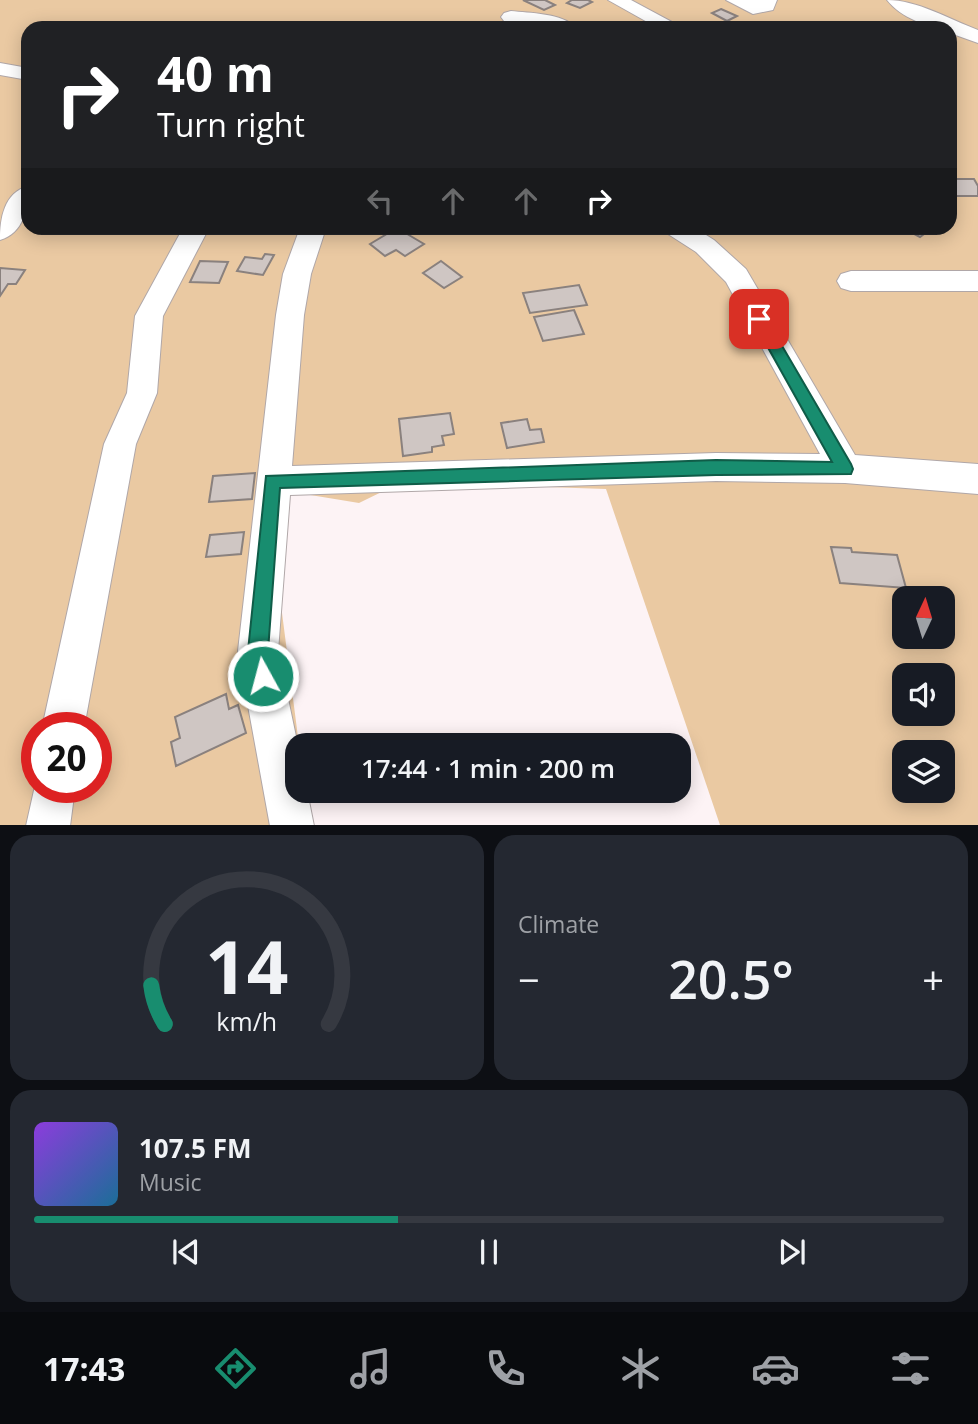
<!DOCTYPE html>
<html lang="en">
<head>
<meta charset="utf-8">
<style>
	body { margin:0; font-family:"Open Sans",sans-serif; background:#242831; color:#f1f3f6; height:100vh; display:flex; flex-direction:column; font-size:26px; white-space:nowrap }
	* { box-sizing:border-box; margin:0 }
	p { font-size:23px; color:#9ea1a6 }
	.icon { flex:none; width:38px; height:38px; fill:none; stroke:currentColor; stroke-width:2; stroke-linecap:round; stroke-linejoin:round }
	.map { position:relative; height:825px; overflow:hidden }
	.drawer { display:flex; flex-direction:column; gap:10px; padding:10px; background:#0d0f14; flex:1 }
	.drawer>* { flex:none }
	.guide { position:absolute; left:21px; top:21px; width:936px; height:214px; border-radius:21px; box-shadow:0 4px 18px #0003; background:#202124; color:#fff; overflow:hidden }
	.needle { width:46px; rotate:4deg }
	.fabs { position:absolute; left:892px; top:586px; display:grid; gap:14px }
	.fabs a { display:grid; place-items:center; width:63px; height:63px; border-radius:14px; background:#171b24; box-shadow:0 4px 18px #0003; font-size:35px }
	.speed { position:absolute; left:21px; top:712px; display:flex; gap:14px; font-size:35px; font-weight:700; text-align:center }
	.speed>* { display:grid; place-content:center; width:91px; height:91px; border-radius:50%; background:#171b24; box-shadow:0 4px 18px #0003; line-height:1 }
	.speed .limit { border:10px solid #d22; background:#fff; color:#111 }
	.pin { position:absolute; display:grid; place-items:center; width:60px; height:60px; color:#fff; margin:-30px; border-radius:14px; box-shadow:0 4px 10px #0006 }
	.me { position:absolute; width:77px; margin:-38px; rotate:353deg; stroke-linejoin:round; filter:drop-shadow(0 0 5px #0008) }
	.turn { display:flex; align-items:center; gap:24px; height:147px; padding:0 21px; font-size:32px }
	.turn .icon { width:91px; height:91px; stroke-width:2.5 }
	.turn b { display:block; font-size:49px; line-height:60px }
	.lanes { display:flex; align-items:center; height:66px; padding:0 21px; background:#0003; justify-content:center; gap:35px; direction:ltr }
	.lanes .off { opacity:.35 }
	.big { font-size:52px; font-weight:600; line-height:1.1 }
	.drawer .widget { flex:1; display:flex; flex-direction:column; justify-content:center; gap:10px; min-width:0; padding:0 24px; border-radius:21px; background:#242831 }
	.drawer .dial { align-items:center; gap:0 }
	.dial svg { height:182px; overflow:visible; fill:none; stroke:#363941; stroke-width:7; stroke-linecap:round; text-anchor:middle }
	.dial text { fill:#f1f3f6; stroke:none }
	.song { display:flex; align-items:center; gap:21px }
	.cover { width:84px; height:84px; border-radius:10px; background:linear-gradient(135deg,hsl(270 70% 55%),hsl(200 70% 35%)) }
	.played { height:7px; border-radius:4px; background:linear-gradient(90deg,#188d6f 40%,#363941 40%) }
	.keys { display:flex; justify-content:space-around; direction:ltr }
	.heat { display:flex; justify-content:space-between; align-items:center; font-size:38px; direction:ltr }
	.drawer .tiles { flex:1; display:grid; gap:10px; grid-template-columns:1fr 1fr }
	.widget:last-child { grid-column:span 2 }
	.trip { position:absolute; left:285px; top:733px; width:406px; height:70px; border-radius:21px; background:#171b24; box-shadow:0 4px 18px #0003; font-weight:600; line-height:70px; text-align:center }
	.tab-bar { display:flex; height:112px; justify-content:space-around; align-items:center; background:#090b0e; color:#9ea1a6 }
	.tab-bar .icon { width:49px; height:49px }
	.tab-bar .active { color:#188d6f }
	.tab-bar b { font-size:32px; color:#f1f3f6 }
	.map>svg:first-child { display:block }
</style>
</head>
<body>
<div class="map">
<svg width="978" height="826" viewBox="0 0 978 826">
	<rect width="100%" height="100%" fill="#fdf3f5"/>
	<path fill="#eac9a2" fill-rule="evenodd" d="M0 0H978V825H720L606 489 402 482 359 503 286 491 273 543 299 745 298 791 312 825H0ZM28 28H950V228H28ZM905 598H943V637H905ZM905 676H943V714H905ZM37 728H96V788H37ZM905 752H943V791H905Z"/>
	<path fill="#cfc6c3" stroke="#8a817e" stroke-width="2" d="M523 0H545L555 5 544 10Z
		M572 0H588L592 2 580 8 567 3Z
		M721 9 737 16 727 21 712 13Z
		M950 179H974L978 186V196H955L950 188Z
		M397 228 424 244 405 256 396 250 385 256 370 244Z
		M903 228H932L920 237Z
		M265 254 274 255 263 275 237 271 245 257 262 259Z
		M200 261 228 262 219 283 190 282Z
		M441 261 462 277 444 288 423 273Z
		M0 268 25 270 16 284H8L0 296Z
		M579 285 587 305 530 313 523 293Z
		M574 310 584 334 543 341 534 317Z
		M450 413 454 434 442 436 444 445 432 447V452L403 456 399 419Z
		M527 419 530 430 541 429 544 442 507 448 501 423Z
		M255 473 252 499 209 502 213 476Z
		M244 532 241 554 206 557 210 535Z
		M831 547 851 548 852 552 897 555 906 588 840 583Z
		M226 694 229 709 238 705 246 733 176 766 171 742 180 738 175 717Z"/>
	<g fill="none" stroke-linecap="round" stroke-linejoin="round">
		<g stroke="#b0a7a8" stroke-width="2">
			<path id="minor" d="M608 0H631L683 28H658Z
				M726 0H777L773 10 753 14Z
				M887 0C917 0 949 19 978 30V43L950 33V28C928 28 901 18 887 0Z
				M511 11C529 13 563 13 576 28H547L504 21 501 17 504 13Z
				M0 63 28 68V80L0 75Z
				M28 186C28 208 24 233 0 240 0 218 4 193 28 186Z
				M183 228H209L163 316 157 393 136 444 84 728H42L104 444 127 393 135 316Z
				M300 228H326L311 274 304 315 292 466 716 453 820 454 726 282 696 252 668 234 664 228H695L714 240 746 269 855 455 978 464V494L845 483 716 481 290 495 278 651 298 746V791H307L314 826H270L238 651 276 315 283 274Z
				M851 271H978V291H851L841 288 837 281 841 274Z
				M37 777V788H75L70 826H26Z"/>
		</g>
		<use href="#minor" fill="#fff" fill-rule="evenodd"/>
	</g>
	<path fill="#188d6f" stroke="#105c48" stroke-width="2" d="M759 313 764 315 851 464 853 469 851 474 716 475 280 488 268 651 273 676 270 683 263 686 256 683 248 651 266 476 716 460 832 462 752 319Z"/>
</svg>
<div class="fabs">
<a><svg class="needle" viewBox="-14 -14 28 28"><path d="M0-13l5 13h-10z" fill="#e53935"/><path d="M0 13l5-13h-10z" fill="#9ea1a6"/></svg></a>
<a><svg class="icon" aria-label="sound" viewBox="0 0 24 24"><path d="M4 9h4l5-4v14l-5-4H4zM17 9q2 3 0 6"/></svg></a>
<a><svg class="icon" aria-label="layers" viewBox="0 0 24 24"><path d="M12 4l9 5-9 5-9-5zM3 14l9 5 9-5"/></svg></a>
</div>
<div class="speed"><div class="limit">20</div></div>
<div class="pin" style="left:759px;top:319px;background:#d93025"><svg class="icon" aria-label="arrive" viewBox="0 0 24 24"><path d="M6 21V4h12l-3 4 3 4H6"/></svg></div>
<svg class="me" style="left:263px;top:676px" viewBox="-20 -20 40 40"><circle r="17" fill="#188d6f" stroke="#fff" stroke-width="3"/><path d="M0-11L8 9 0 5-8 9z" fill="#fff"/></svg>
<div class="trip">17:44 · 1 min · 200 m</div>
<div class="guide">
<div class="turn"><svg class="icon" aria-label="right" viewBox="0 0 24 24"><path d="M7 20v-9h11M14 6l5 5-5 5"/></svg><div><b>40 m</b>Turn right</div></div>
<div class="lanes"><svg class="icon off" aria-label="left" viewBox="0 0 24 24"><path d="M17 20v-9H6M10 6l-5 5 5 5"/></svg><svg class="icon off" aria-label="ahead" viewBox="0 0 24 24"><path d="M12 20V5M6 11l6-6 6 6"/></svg><svg class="icon off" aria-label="ahead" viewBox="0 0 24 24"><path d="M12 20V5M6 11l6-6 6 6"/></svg><svg class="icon" aria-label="right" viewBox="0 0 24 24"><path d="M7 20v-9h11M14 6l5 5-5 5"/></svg></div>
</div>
</div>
<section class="drawer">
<div class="tiles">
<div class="widget dial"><svg viewBox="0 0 100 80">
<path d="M14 69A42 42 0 1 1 86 69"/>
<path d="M14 69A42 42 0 0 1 8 52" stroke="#188d6f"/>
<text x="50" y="56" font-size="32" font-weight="700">14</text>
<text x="50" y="72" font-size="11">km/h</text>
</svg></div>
<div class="widget"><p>Climate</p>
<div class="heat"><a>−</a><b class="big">20.5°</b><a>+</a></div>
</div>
<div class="widget">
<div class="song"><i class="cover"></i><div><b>107.5 FM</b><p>Music</p></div></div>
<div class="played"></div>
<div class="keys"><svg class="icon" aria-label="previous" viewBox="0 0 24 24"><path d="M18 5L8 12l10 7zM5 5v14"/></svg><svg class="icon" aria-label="pause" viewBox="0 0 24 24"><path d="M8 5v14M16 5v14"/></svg><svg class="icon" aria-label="next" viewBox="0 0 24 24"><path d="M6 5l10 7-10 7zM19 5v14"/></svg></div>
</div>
</div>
</section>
<nav class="tab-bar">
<b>17:43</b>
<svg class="icon active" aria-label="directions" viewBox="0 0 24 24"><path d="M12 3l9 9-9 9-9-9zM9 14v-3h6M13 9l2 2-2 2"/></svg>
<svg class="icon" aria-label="music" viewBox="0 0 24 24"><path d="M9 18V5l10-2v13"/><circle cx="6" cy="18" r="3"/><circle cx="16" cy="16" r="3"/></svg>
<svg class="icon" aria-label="phone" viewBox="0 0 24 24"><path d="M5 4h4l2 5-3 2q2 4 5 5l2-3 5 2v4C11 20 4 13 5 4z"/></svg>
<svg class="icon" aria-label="climate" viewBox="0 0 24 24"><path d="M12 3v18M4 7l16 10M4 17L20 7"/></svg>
<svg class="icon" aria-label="car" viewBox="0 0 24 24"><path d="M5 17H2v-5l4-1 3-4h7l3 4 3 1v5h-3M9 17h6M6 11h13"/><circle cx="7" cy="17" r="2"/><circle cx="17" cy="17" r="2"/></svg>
<svg class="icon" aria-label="filters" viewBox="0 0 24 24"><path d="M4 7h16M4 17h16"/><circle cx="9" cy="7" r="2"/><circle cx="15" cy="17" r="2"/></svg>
</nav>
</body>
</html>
